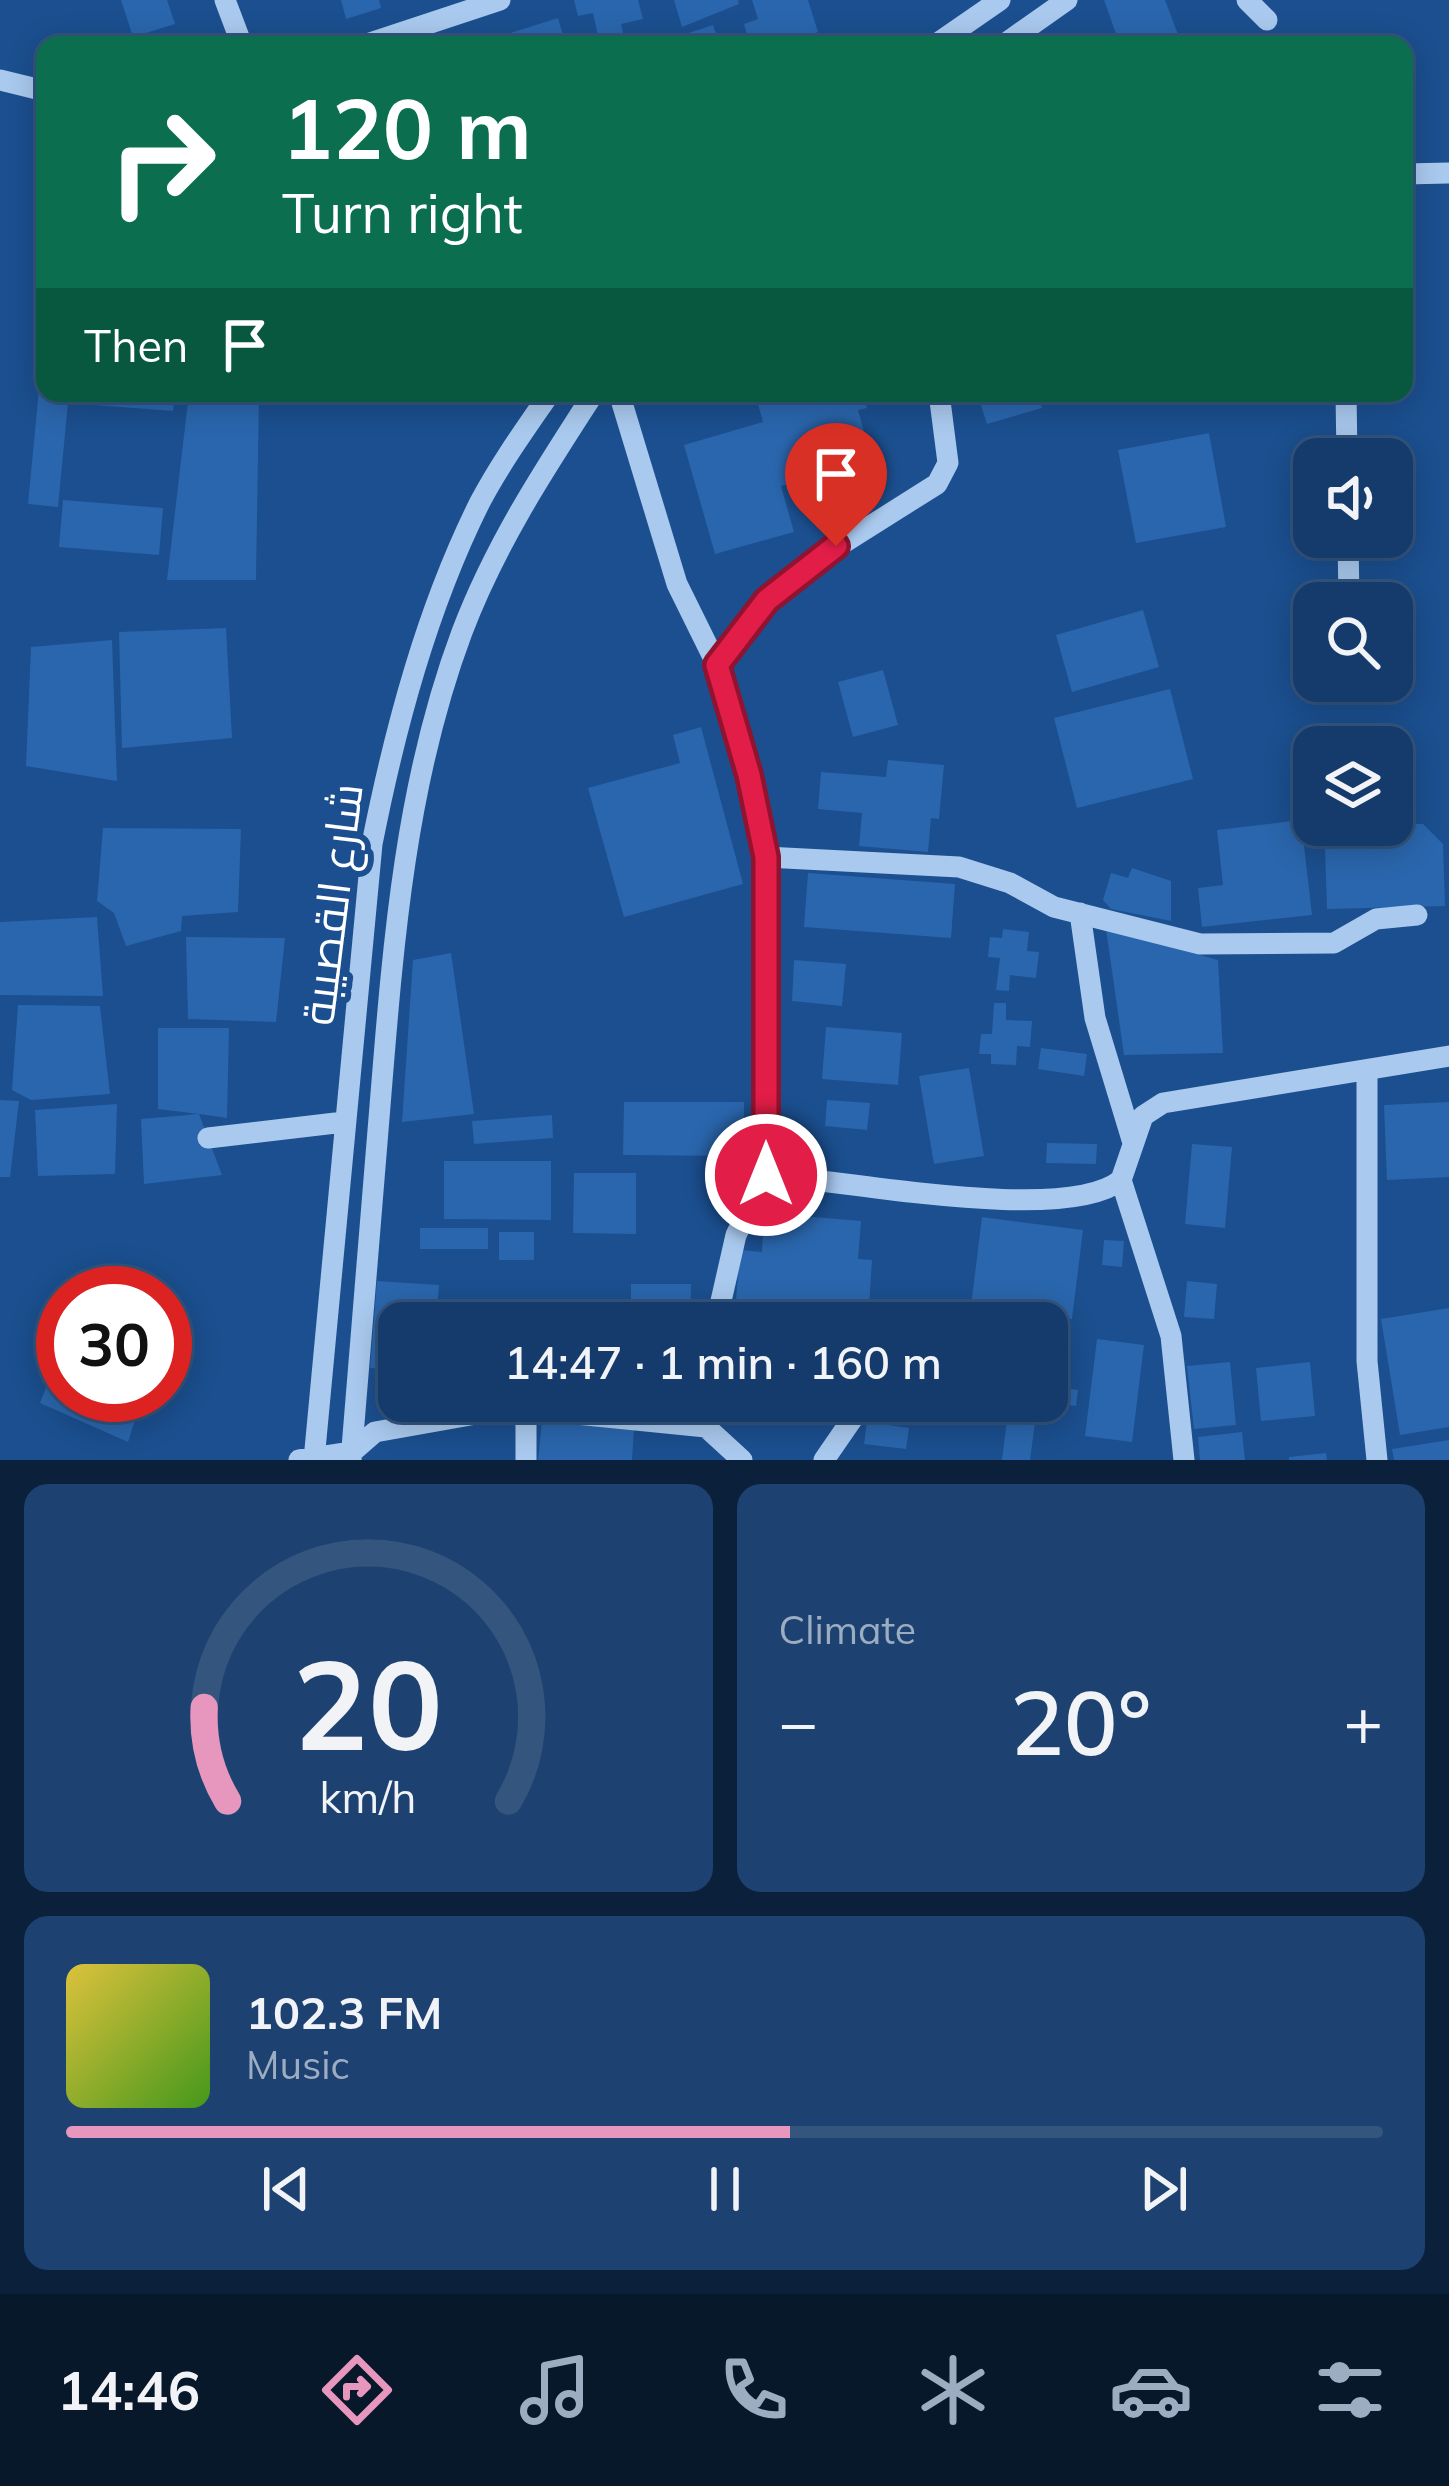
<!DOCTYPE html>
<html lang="en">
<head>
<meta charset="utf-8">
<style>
	body { margin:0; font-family:Mulish,Cairo,sans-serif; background:#1d4271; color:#f1f3f6; height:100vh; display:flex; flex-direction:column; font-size:45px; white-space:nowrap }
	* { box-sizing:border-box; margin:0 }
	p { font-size:39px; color:#9dadc1 }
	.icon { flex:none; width:66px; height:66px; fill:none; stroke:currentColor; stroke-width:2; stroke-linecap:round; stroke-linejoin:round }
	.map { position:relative; height:1460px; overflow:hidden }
	.panel { display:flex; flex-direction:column; gap:24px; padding:24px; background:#0b203b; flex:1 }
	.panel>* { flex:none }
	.hud { position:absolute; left:36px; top:36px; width:1377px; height:366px; border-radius:24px; box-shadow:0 6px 30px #0003,0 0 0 3px #33557e; background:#0b6e4f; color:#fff; overflow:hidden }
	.tools { position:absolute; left:1293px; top:438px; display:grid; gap:24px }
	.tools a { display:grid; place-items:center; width:120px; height:120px; border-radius:24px; background:#143b6b; box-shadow:0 6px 30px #0003,0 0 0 3px #33557e; font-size:60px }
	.speed { position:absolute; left:36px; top:1266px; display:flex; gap:24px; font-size:60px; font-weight:700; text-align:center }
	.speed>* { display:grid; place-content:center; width:156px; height:156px; border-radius:50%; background:#143b6b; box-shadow:0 6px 30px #0003,0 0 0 3px #33557e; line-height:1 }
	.speed .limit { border:18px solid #d22; background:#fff; color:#111 }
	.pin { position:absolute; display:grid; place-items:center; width:102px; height:102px; color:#fff; margin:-123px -51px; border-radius:50% 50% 50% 0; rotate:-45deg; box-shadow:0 0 12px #0007 }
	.pin .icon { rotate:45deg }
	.me { position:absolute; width:132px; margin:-66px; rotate:0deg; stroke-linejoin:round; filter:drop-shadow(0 0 9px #0008) }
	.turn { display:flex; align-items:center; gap:42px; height:252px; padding:0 48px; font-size:54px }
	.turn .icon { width:156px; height:156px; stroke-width:2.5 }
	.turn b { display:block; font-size:84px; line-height:102px }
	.then { display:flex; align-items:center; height:114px; padding:0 48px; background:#0003; gap:24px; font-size:45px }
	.big { font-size:90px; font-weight:600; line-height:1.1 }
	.panel .card { flex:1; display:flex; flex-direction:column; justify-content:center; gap:18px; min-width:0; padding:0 42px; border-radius:24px; background:#1d4271 }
	.panel .dial { align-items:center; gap:0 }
	.dial svg { height:312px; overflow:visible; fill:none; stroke:#33557e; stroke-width:7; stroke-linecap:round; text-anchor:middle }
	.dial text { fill:#f1f3f6; stroke:none }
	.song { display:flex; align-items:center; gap:36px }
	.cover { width:144px; height:144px; border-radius:18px; background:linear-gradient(135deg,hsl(50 70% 55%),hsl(100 70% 35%)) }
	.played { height:12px; border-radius:6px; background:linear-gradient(90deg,#e797bd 55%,#33557e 55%) }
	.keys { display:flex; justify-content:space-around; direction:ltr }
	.heat { display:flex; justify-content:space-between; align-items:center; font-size:66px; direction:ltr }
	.panel .tiles { flex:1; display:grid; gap:24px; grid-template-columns:1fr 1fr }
	.card:last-child { grid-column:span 2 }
	.trip { position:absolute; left:378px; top:1302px; width:690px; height:120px; border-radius:24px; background:#143b6b; box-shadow:0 6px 30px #0003,0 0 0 3px #33557e; font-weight:600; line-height:120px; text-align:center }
	.menu { display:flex; height:192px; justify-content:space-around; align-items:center; background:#08182b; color:#9dadc1 }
	.menu .icon { width:84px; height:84px }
	.menu .active { color:#e797bd }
	.menu b { font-size:54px; color:#f1f3f6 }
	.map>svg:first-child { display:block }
</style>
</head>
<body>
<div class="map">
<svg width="1449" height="1460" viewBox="0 0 1449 1460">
	<rect width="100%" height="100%" fill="#1b4f8f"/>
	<path fill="#2a66ad" d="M121 0H167L175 24 133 37Z
		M341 0H379L381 8 346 19Z
		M574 0H638L643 19 621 24 626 45H600L593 13 578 16Z
		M674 0H738L739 4 682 27Z
		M752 0H808L818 32 778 45H750L744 24 758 19Z
		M1104 0H1165L1182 45H1120Z
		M558 18 566 45H476V44Z
		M713 25 720 45H655V44Z
		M1051 36 1054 45H1024V44Z
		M42 358 45 393H175L173 411 68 403 58 507 28 504Z
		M189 393H259L256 580H167Z
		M755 393H862L867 408 858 410 872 460 781 486 794 532 715 554 684 445 763 422Z
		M977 393H1038L1042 408 987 424Z
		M1209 433 1226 527 1136 543 1118 450Z
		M63 500 163 508 159 555 59 547Z
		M1143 610 1159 667 1072 692 1056 635Z
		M226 628 232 738 122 748 119 632Z
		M112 640 117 781 26 766 31 647Z
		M883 670 898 725 853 737 838 682Z
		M1170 689 1193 779 1077 808 1054 718Z
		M701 727 743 884 624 917 588 788 680 763 673 735Z
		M888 760 944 765 939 819 931 818 928 852 859 846 862 813 818 809 821 772 886 777Z
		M1301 820 1312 915 1202 927 1198 888 1223 885 1217 830Z
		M1392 824H1423L1443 844 1445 906 1327 909 1325 848 1391 846Z
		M103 828 241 829 238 912 182 916 181 931 126 946 114 913 97 901Z
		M1132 868 1171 881V921L1111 909 1103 900 1111 873 1128 878Z
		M808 873 955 884 951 938 804 927Z
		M97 917 103 996 0 995V922Z
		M1003 929 1029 932 1027 951 1039 952 1036 978 1010 975 1009 991 996 990 1000 958 988 957 990 937 1002 938Z
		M1106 929 1218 960 1223 1053 1124 1055Z
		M186 937 285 938 276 1022 188 1019Z
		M451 953 474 1114 402 1122 413 960Z
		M794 960 846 964 842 1006 792 1001Z
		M994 1003H1006V1020L1032 1021 1030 1047 1017 1046 1016 1065 991 1064V1054H979L981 1034H992Z
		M18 1005 100 1006 110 1094 31 1100 12 1090Z
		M826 1027 902 1033 898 1085 822 1079Z
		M158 1028H229L227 1118 199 1114 222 1175 144 1184 141 1119 199 1114 158 1109Z
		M1041 1048 1087 1054 1084 1076 1038 1069Z
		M969 1068 984 1156 934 1164 919 1076Z
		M0 1100 19 1101 10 1177H0Z
		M827 1100 870 1103 867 1130 825 1126Z
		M624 1102H744V1156L623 1155Z
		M1449 1102V1177L1387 1180 1384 1105Z
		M117 1104 115 1174 38 1176 35 1110Z
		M552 1115 553 1138 474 1144 472 1121Z
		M1047 1143 1097 1144 1096 1164 1046 1163Z
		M1192 1144 1232 1147 1225 1228 1185 1224Z
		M444 1161H551V1220L444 1219Z
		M574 1173H636V1234L573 1233Z
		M764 1213 861 1221 858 1259 872 1260 868 1323H742L743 1314 735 1313 740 1250 762 1252Z
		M982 1217 1083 1230 1072 1319 971 1306Z
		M420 1228H488V1249H420Z
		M499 1232H534V1260H499Z
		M1104 1240 1124 1241 1122 1267 1102 1265Z
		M377 1281 439 1285 436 1323H399V1370L370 1368Z
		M1187 1281 1217 1284 1214 1319 1184 1317Z
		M631 1284H691L690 1323H631Z
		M527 1301 530 1323H472L470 1309Z
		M1449 1308V1427L1400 1435 1381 1319Z
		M1097 1339 1144 1345 1132 1442 1085 1436Z
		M63 1345V1395H143L128 1442 40 1403Z
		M1230 1362 1236 1425 1194 1429 1187 1366Z
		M1310 1362 1315 1416 1261 1421 1256 1368Z
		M1048 1386 1078 1390 1076 1406 1047 1402Z
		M1007 1420 1035 1423 1030 1460H1002Z
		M542 1421 634 1428 632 1460H538Z
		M867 1422 909 1428 906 1449 864 1444Z
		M1242 1432 1245 1460H1200L1198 1437Z
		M1449 1440V1460H1394L1392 1449Z
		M1326 1453 1327 1460H1289V1457Z"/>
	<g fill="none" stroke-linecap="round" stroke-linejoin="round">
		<path stroke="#a9c9ee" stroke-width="21" d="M225 0 242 45
			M1247 0 1267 20
			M364 45 500 0
			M935 45 1000 0
			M1003 45 1067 0
			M0 80 45 91
			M1404 174 1449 173
			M619 393 677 584 717 665 749 775 766 857V1175L736 1235 716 1323
			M1346 393 1347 459
			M1348 537 1349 603
			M717 665 767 600 802 569 937 484 948 463 939 393
			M766 857 959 867 1010 883 1054 907 1200 944 1334 943 1376 919 1417 915
			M1080 913 1095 1018 1133 1143
			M1367 1072V1361L1377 1460
			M208 1138 344 1122
			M766 1175C845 1180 1065 1225 1121 1180L1143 1116 1163 1103 1449 1056
			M1121 1180 1171 1336 1184 1460
			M973 1401 985 1410
			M519 1410 526 1423V1460
			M706 1427 709 1401
			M299 1460 352 1452 375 1432 493 1411 536 1410 706 1427 742 1460
			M314 1460 372 844C395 728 427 608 480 502 500 464 526 428 550 393
			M351 1460C360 1342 370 1224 380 1106 393 945 405 784 462 632 495 545 544 470 594 393
			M824 1460 855 1415 879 1401"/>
	</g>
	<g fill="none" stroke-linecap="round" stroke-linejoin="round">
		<g stroke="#92132f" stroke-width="30">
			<path id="route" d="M766 1175V857L749 775 717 665 767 600 836 546"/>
		</g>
		<use href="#route" stroke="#e11d48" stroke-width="21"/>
	</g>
	<g text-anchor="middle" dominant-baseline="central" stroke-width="12" stroke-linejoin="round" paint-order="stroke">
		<g font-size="45" fill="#fff" stroke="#1b4f8f">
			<text transform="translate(331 904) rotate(-83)">شارع القصيبة</text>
		</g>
	</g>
</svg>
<div class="tools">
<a><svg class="icon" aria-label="sound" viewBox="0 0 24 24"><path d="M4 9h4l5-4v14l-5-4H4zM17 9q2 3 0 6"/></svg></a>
<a><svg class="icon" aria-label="search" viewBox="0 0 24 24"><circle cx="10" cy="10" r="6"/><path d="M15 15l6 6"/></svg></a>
<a><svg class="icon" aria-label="layers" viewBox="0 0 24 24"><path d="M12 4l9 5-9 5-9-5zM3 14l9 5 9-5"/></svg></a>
</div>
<div class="speed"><div class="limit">30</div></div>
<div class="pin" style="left:836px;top:546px;background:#d93025"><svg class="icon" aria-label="arrive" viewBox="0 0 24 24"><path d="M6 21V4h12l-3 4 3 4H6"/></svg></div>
<svg class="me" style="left:766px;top:1175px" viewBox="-20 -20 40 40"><circle r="17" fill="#e11d48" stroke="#fff" stroke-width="3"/><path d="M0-11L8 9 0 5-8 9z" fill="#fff"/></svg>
<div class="trip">14:47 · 1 min · 160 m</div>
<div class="hud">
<div class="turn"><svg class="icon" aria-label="right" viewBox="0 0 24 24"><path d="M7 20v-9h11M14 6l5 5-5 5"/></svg><div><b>120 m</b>Turn right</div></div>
<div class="then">Then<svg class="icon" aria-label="arrive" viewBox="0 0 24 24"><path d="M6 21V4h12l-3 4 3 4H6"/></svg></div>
</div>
</div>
<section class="panel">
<div class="tiles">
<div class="card dial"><svg viewBox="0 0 100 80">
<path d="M14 69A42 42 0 1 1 86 69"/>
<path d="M14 69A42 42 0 0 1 8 45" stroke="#e797bd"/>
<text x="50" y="56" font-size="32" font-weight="700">20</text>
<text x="50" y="72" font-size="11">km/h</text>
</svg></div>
<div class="card"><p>Climate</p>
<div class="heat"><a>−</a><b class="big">20°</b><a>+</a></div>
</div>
<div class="card">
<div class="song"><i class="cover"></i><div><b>102.3 FM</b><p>Music</p></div></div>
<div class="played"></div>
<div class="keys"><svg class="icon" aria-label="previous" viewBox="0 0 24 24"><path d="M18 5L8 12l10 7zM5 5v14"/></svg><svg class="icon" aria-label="pause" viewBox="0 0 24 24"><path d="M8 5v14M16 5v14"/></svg><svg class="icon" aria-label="next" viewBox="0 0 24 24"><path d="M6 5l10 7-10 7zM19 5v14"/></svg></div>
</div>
</div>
</section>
<nav class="menu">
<b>14:46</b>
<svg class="icon active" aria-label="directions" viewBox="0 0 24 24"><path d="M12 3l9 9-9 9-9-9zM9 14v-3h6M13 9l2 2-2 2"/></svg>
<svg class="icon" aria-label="music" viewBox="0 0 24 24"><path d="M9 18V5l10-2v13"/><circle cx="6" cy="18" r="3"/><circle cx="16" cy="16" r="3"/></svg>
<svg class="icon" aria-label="phone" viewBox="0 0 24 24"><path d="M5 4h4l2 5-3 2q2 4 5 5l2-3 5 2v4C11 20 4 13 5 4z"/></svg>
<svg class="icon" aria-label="climate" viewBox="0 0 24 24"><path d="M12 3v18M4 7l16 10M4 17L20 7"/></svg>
<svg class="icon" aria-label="car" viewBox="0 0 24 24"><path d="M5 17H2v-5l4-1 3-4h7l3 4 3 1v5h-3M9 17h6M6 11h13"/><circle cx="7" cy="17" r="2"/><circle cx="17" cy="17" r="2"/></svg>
<svg class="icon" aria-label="filters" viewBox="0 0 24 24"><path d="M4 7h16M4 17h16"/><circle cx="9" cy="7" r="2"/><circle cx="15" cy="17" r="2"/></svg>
</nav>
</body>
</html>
